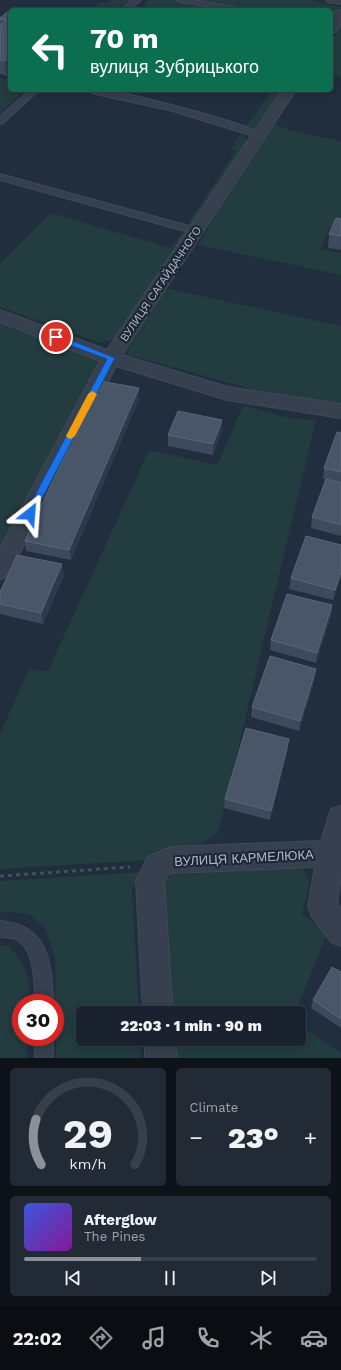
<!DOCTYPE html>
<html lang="en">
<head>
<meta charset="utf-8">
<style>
	body { margin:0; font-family:"Work Sans",sans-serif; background:#222a36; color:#f1f3f6; height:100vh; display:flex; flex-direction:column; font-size:15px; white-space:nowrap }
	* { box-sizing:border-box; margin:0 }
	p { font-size:13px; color:#9fa4aa }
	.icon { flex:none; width:22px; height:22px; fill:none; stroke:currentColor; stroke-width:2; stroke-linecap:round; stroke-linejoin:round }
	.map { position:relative; height:1058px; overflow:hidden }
	.side { display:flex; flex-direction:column; gap:10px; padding:10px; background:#0e1319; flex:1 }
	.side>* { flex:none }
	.hud { position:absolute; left:8px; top:8px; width:325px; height:84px; border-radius:6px; box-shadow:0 2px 10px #0003,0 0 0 1px #373f4a; background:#0b6e4f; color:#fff; overflow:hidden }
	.speed { position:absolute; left:12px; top:994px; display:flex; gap:8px; font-size:20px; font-weight:700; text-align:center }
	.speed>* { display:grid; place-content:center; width:52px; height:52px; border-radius:50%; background:#19222e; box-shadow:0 2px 10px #0003,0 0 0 1px #373f4a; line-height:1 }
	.speed .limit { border:6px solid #d22; background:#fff; color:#111 }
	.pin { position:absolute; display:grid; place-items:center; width:34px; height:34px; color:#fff; margin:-17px; border:2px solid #fff; border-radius:50%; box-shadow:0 1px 4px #0007 }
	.me { position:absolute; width:44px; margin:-22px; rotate:28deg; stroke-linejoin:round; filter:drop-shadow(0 0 3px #0008) }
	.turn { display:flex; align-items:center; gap:14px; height:84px; padding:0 16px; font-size:18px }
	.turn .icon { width:52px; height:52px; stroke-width:2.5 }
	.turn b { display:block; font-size:28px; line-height:34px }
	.big { font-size:30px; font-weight:800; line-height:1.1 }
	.side .tile { flex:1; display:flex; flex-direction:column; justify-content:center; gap:6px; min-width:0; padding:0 14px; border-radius:6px; background:#222a36 }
	.side .dial { align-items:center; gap:0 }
	.dial svg { height:104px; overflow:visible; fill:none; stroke:#373f4a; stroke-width:7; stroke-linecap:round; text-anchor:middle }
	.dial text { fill:#f1f3f6; stroke:none }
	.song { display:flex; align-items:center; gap:12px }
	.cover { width:48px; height:48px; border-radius:6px; background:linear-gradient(135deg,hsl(230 70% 55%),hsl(290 70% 35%)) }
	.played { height:4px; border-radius:2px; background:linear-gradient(90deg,#8c9099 40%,#373f4a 40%) }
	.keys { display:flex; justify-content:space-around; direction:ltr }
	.heat { display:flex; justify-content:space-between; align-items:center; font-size:22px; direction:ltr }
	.side .tiles { flex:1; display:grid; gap:10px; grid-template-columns:1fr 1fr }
	.tile:last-child { grid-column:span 2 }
	.trip { position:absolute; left:76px; top:1006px; width:230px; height:40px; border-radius:6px; background:#19222e; box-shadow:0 2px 10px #0003,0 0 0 1px #373f4a; font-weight:800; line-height:40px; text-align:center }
	.menu { display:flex; height:64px; justify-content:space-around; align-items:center; background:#0a0e12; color:#9fa4aa }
	.menu .icon { width:28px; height:28px }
	.menu .selected { color:#8c9099 }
	.menu b { font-size:18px; color:#f1f3f6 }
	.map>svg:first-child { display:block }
</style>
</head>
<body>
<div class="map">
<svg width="341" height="1058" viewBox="0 0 341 1058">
	<rect width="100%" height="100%" fill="#212e3e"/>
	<path fill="#233c3f" d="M111 0H130L116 10H93L101 2 107 3Z
		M148 0H311L341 7V9L331 22V10H128L131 8 141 9Z
		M341 27V77L331 75V41Z
		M0 78 10 80V90H25L0 113Z
		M273 90 279 93 254 129 246 126Z
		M274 123 288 130 341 141V229L330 227 321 249 341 253V275L198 245 220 206Z
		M241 134 248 140 192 226 189 222 236 151 231 149Z
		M51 213 171 248 184 229 187 232 115 338 109 341 97 342 0 307V264Z
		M169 289 341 326V404L251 389 128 355 127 351 165 291Z
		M0 322 92 359 101 365 0 555Z
		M243 406 289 418 316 420 218 833 201 844 170 850 148 860 0 869V734L29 669 48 671 149 450 217 465Z
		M293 865 304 870 310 883 302 914 327 934 295 1013H167L162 883 172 875Z
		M143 872 139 883 132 888 139 1013H83V1039H140L141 1058H56L55 958 45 928 30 915 12 912 0 913V881Z
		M0 945 9 946C28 968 29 975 29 1003H21V1037H28L27 1058H0Z
		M299 1025 341 1053V1058H169L168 1039H299Z"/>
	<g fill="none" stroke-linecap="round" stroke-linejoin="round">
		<g stroke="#3f4957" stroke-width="2">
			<path id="lane" d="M132 0H141L129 10H120Z
				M177 0H194L239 8 243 10H226L181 2Z
				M326 0H341V4L327 2Z
				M29 8H35L39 10H28Z
				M30 90H39L3 123 0 124V116Z
				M87 90C93 90 99 89 105 90 125 92 254 125 263 135L259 138 256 137 173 111 91 93Z
				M0 174 200 229 201 231 200 233H192L0 180Z
				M0 921C48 924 52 963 53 1003H35C35 985 35 945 13 938 9 937 4 938 0 937Z
				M35 1037H53V1058H35Z"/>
		</g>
		<g stroke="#3f4957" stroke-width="2">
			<path id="street" d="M341 10V24L336 32 331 33V19L336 11Z
				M282 90H296L122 355 228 387 341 404V418L227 400 116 366 8 576 0 579V549L100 361 0 322V310L107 350Z
				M341 806V877L337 903 341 909V946L331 942 312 917 308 907 315 867 173 873 168 875 164 882 173 1013H143L136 881 148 857 171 847 321 841 331 809Z
				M145 1039H175L177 1058H145Z"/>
		</g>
		<path stroke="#3c5557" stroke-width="3" stroke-dasharray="4 4" stroke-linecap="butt" d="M0 876 130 867"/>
		<use href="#lane" fill="#36404e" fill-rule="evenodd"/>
		<use href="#street" fill="#36404e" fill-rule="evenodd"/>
	</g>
	<path fill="#3c4a5c" d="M10 10V73L7 76 0 74V18Z
		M341 219V250L328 248 329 234Z
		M139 399 71 560 26 551 25 541Z
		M222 430 213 455 168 446V435Z
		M341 433V536L311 528 312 517 326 479H323L324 468Z
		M341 545V576L333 600 289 589 291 578Z
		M64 575 43 624 0 614V592Z
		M332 605 331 616 316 663 270 650 271 640Z
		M315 679 299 731 251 717 252 707Z
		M288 749 270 820 224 808 225 799Z
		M341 972V1028L311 1008 313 1000Z"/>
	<path fill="#2c3a4b" d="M10 57V73L7 76 5 61Z
		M139 388V399L71 560 69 550Z
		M222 420V430L213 455V444Z
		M62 564 64 575 43 624 41 613Z
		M341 572V576L333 600 335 590Z
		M332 605 331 616 316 663 317 653Z
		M316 669 315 679 299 731 300 721Z
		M289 739 288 749 270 820 271 811Z"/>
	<path fill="#485668" stroke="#596677" d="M13 7 29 10H10V46L9 47H10V57L5 61 0 60V26L6 20 0 19V18Z
		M336 218 341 219V236L329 234Z
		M100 381 139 388 69 550 25 541Z
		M178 411 222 420 213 444 168 435Z
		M337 432 341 433V472L324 468Z
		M326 479 341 483V525L312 517Z
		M306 536 341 545V572L335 590 291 578Z
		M17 555 62 564 41 613 0 604V592Z
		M287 594 332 605 317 653 271 640Z
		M270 656 316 669 300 721 252 707Z
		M246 728 289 739 271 811 225 799Z
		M332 967 341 972V1019L313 1000Z"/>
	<path fill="#1a73e8" stroke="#114b97" d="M53 335H58L115 358 34 514 30 517 25 514 107 359 53 339Z"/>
	<path fill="#f59e0b" d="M92 391 97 394 75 436 71 439 68 438 66 436 88 394Z"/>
	<g text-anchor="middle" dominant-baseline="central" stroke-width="4" stroke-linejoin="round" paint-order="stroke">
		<g font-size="11" fill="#b1bac9" stroke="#1b2533">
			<text transform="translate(161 284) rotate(-56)">ВУЛИЦЯ САГАЙДАЧНОГО</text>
		</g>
		<g font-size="13" fill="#b1bac9" stroke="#1b2533">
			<text transform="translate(244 858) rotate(-3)">ВУЛИЦЯ КАРМЕЛЮКА</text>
		</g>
	</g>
</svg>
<div class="speed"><div class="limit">30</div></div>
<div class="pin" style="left:56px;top:337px;background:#d93025"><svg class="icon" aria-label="arrive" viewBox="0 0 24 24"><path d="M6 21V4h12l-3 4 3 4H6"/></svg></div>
<svg class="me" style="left:30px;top:514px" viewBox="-20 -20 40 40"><path d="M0-17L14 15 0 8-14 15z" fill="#1a73e8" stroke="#fff" stroke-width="4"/></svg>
<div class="trip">22:03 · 1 min · 90 m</div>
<div class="hud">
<div class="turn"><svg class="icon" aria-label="left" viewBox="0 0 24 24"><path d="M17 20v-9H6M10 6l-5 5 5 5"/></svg><div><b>70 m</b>вулиця Зубрицького</div></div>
</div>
</div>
<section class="side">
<div class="tiles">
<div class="tile dial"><svg viewBox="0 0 100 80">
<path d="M14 69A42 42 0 1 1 86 69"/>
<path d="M14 69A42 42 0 0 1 10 34" stroke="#8c9099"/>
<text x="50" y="56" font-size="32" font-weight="700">29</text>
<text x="50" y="72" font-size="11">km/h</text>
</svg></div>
<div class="tile"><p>Climate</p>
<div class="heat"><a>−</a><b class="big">23°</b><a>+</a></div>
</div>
<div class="tile">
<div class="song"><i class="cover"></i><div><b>Afterglow</b><p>The Pines</p></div></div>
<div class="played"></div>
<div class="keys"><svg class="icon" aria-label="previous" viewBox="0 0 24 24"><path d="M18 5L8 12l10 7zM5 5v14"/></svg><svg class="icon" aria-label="pause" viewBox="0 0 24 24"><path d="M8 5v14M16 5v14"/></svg><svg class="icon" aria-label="next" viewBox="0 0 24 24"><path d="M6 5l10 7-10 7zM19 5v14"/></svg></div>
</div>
</div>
</section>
<nav class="menu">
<b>22:02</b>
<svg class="icon selected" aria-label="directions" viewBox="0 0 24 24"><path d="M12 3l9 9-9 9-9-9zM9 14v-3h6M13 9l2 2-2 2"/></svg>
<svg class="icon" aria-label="music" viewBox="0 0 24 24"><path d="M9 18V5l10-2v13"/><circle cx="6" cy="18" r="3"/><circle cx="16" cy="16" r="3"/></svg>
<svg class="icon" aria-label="phone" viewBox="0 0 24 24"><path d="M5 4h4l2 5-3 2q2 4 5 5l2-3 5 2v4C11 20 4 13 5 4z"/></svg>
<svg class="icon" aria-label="climate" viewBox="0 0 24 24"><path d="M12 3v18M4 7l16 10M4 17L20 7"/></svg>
<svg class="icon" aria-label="car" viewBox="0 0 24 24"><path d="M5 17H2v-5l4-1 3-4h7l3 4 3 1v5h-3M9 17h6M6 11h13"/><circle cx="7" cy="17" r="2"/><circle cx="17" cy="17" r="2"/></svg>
</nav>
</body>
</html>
